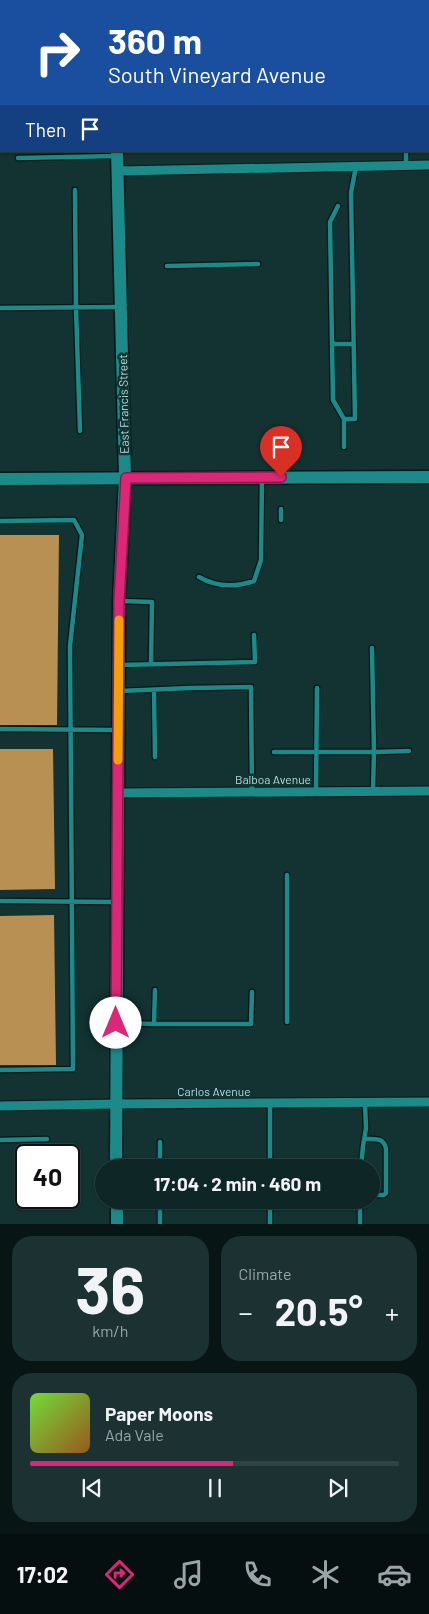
<!DOCTYPE html>
<html lang="en">
<head>
<meta charset="utf-8">
<style>
	body { margin:0; font-family:Barlow,sans-serif; background:#1c3232; color:#f1f3f6; height:100vh; display:flex; flex-direction:column; font-size:19px; white-space:nowrap }
	* { box-sizing:border-box; margin:0 }
	p { font-size:16px; color:#9ba5a7 }
	.icon { flex:none; width:28px; height:28px; fill:none; stroke:currentColor; stroke-width:2; stroke-linecap:round; stroke-linejoin:round }
	.map { position:relative; height:1224px; overflow:hidden }
	.sheet { display:flex; flex-direction:column; gap:12px; padding:12px; background:#081515; flex:1 }
	.sheet>* { flex:none }
	.banner { position:absolute; left:0px; top:0px; width:430px; height:152px; box-shadow:0 1px 4px #0004,0 0 0 1px #2e4343; background:#1a4fa0; color:#fff; overflow:hidden }
	.speed { position:absolute; left:15px; top:1144px; display:flex; gap:10px; font-size:25px; font-weight:700; text-align:center }
	.speed>* { display:grid; place-content:center; width:65px; height:65px; border-radius:50%; background:#0e2626; box-shadow:0 1px 4px #0004,0 0 0 1px #2e4343; line-height:1 }
	.speed .limit { border:2px solid #111; border-radius:8px; background:#fff; color:#111 }
	.pin { position:absolute; display:grid; place-items:center; width:42px; height:42px; color:#fff; margin:-51px -21px; border-radius:50% 50% 50% 0; rotate:-45deg; box-shadow:0 0 5px #0007 }
	.pin .icon { rotate:45deg }
	.me { position:absolute; width:55px; margin:-28px; rotate:0deg; stroke-linejoin:round; filter:drop-shadow(0 0 4px #0008) }
	.turn { display:flex; align-items:center; gap:18px; height:105px; padding:0 25px; font-size:22px }
	.turn .icon { width:65px; height:65px; stroke-width:2.5 }
	.turn b { display:block; font-size:35px; line-height:42px }
	.then { display:flex; align-items:center; height:48px; padding:0 25px; background:#0003; gap:10px; font-size:19px }
	.big { font-size:38px; font-weight:700; line-height:1.1 }
	.sheet .tile { flex:1; display:flex; flex-direction:column; justify-content:center; gap:8px; min-width:0; padding:0 18px; border-radius:20px; background:#1c3232 }
	.sheet .dial { align-items:center; gap:0 }
	.dial b { font-size:65px; line-height:1 }
	.song { display:flex; align-items:center; gap:15px }
	.cover { width:60px; height:60px; border-radius:8px; background:linear-gradient(135deg,hsl(100 70% 55%),hsl(30 70% 35%)) }
	.played { height:5px; border-radius:2px; background:linear-gradient(90deg,#db2777 55%,#2e4343 55%) }
	.keys { display:flex; justify-content:space-around; direction:ltr }
	.heat { display:flex; justify-content:space-between; align-items:center; font-size:28px; direction:ltr }
	.sheet .tiles { flex:1; display:grid; gap:12px; grid-template-columns:1fr 1fr }
	.tile:last-child { grid-column:span 2 }
	.trip { position:absolute; left:95px; top:1159px; width:285px; height:50px; border-radius:25px; background:#0e2626; box-shadow:0 1px 4px #0004,0 0 0 1px #2e4343; font-weight:700; line-height:50px; text-align:center }
	.tabs { display:flex; height:80px; justify-content:space-around; align-items:center; background:#060f0f; color:#9ba5a7 }
	.tabs .icon { width:35px; height:35px }
	.tabs .on { color:#db2777 }
	.tabs b { font-size:22px; color:#f1f3f6 }
	.map>svg:first-child { display:block }
</style>
</head>
<body>
<div class="map">
<svg width="429" height="1224" viewBox="0 0 429 1224">
	<rect width="100%" height="100%" fill="#133232"/>
	<path fill="#b89054" d="M0 535H59L57 725H0Z
		M0 749H53L55 889 0 890Z
		M54 915 56 1065H0V916Z"/>
	<g fill="none" stroke-linecap="round" stroke-linejoin="round">
		<g stroke="#00191a" stroke-width="7">
			<path id="lane" d="M403 0V1
				M424 1 425 0
				M0 80H1
				M406 151V165
				M18 158 116 156
				M75 190 76 308 80 431
				M338 206 330 222 333 400 344 419V447
				M167 266 258 264
				M0 308 120 307
				M332 344H353
				M344 419H355L351 193 356 166
				M281 509V520
				M0 521 74 520 82 535 70 646 73 1069 0 1070
				M199 577C216 587 236 587 254 581L261 560 262 479
				M121 601 152 602 151 664
				M372 648 374 752 409 751
				M120 665 255 662 254 635
				M154 690 155 757
				M120 691 190 688 251 687 252 792
				M0 729 117 730
				M274 752H374L373 791
				M316 792 317 688
				M287 875V1022
				M0 901 116 902
				M118 1023 154 1024 155 990
				M154 1024H251L252 992
				M270 1103V1168
				M364 1139C374 1139 384 1137 386 1149V1193L384 1195H371
				M0 1140 47 1139
				M160 1168V1142
				M361 1168 363 1146 366 1128 365 1103
				M270 1200V1224
				M160 1224V1200
				M360 1224V1200"/>
		</g>
		<g stroke="#00191a" stroke-width="11">
			<path id="street" d="M118 171 429 165
				M118 793 429 791
				M0 1106 116 1104 429 1102"/>
		</g>
		<g stroke="#00191a" stroke-width="15">
			<path id="secondary" d="M114 0V1
				M0 479 429 477
				M116 1168 119 601 125 478 117 151
				M117 1200V1224"/>
		</g>
		<use href="#lane" stroke="#1d8a8a" stroke-width="4.5"/>
		<use href="#street" stroke="#1d8a8a" stroke-width="9"/>
		<use href="#secondary" stroke="#1d8a8a" stroke-width="12"/>
	</g>
	<g fill="none" stroke-linecap="round" stroke-linejoin="round">
		<g stroke="#8e194d" stroke-width="12">
			<path id="route" d="M116 1023 119 601 126 478 281 477"/>
		</g>
		<use href="#route" stroke="#db2777" stroke-width="9"/>
		<path stroke="#f59e0b" stroke-width="9" d="M118 760 119 620"/>
	</g>
	<g text-anchor="middle" dominant-baseline="central" stroke-width="5" stroke-linejoin="round" paint-order="stroke">
		<g font-size="12" fill="#b2dedd" stroke="#133232">
			<text transform="translate(123 404) rotate(-91)">East Francis Street</text>
			<text x="273" y="779">Balboa Avenue</text>
			<text x="214" y="1091">Carlos Avenue</text>
		</g>
	</g>
</svg>
<div class="speed"><div class="limit">40</div></div>
<div class="pin" style="left:281px;top:477px;background:#d93025"><svg class="icon" aria-label="arrive" viewBox="0 0 24 24"><path d="M6 21V4h12l-3 4 3 4H6"/></svg></div>
<svg class="me" style="left:116px;top:1023px" viewBox="-20 -20 40 40"><circle r="19" fill="#fff"/><path d="M0-13L10 11 0 6-10 11z" fill="#db2777"/></svg>
<div class="trip">17:04 · 2 min · 460 m</div>
<div class="banner">
<div class="turn"><svg class="icon" aria-label="right" viewBox="0 0 24 24"><path d="M7 20v-9h11M14 6l5 5-5 5"/></svg><div><b>360 m</b>South Vineyard Avenue</div></div>
<div class="then">Then<svg class="icon" aria-label="arrive" viewBox="0 0 24 24"><path d="M6 21V4h12l-3 4 3 4H6"/></svg></div>
</div>
</div>
<section class="sheet">
<div class="tiles">
<div class="tile dial"><b>36</b><p>km/h</p></div>
<div class="tile"><p>Climate</p>
<div class="heat"><a>−</a><b class="big">20.5°</b><a>+</a></div>
</div>
<div class="tile">
<div class="song"><i class="cover"></i><div><b>Paper Moons</b><p>Ada Vale</p></div></div>
<div class="played"></div>
<div class="keys"><svg class="icon" aria-label="previous" viewBox="0 0 24 24"><path d="M18 5L8 12l10 7zM5 5v14"/></svg><svg class="icon" aria-label="pause" viewBox="0 0 24 24"><path d="M8 5v14M16 5v14"/></svg><svg class="icon" aria-label="next" viewBox="0 0 24 24"><path d="M6 5l10 7-10 7zM19 5v14"/></svg></div>
</div>
</div>
</section>
<nav class="tabs">
<b>17:02</b>
<svg class="icon on" aria-label="directions" viewBox="0 0 24 24"><path d="M12 3l9 9-9 9-9-9zM9 14v-3h6M13 9l2 2-2 2"/></svg>
<svg class="icon" aria-label="music" viewBox="0 0 24 24"><path d="M9 18V5l10-2v13"/><circle cx="6" cy="18" r="3"/><circle cx="16" cy="16" r="3"/></svg>
<svg class="icon" aria-label="phone" viewBox="0 0 24 24"><path d="M5 4h4l2 5-3 2q2 4 5 5l2-3 5 2v4C11 20 4 13 5 4z"/></svg>
<svg class="icon" aria-label="climate" viewBox="0 0 24 24"><path d="M12 3v18M4 7l16 10M4 17L20 7"/></svg>
<svg class="icon" aria-label="car" viewBox="0 0 24 24"><path d="M5 17H2v-5l4-1 3-4h7l3 4 3 1v5h-3M9 17h6M6 11h13"/><circle cx="7" cy="17" r="2"/><circle cx="17" cy="17" r="2"/></svg>
</nav>
</body>
</html>
